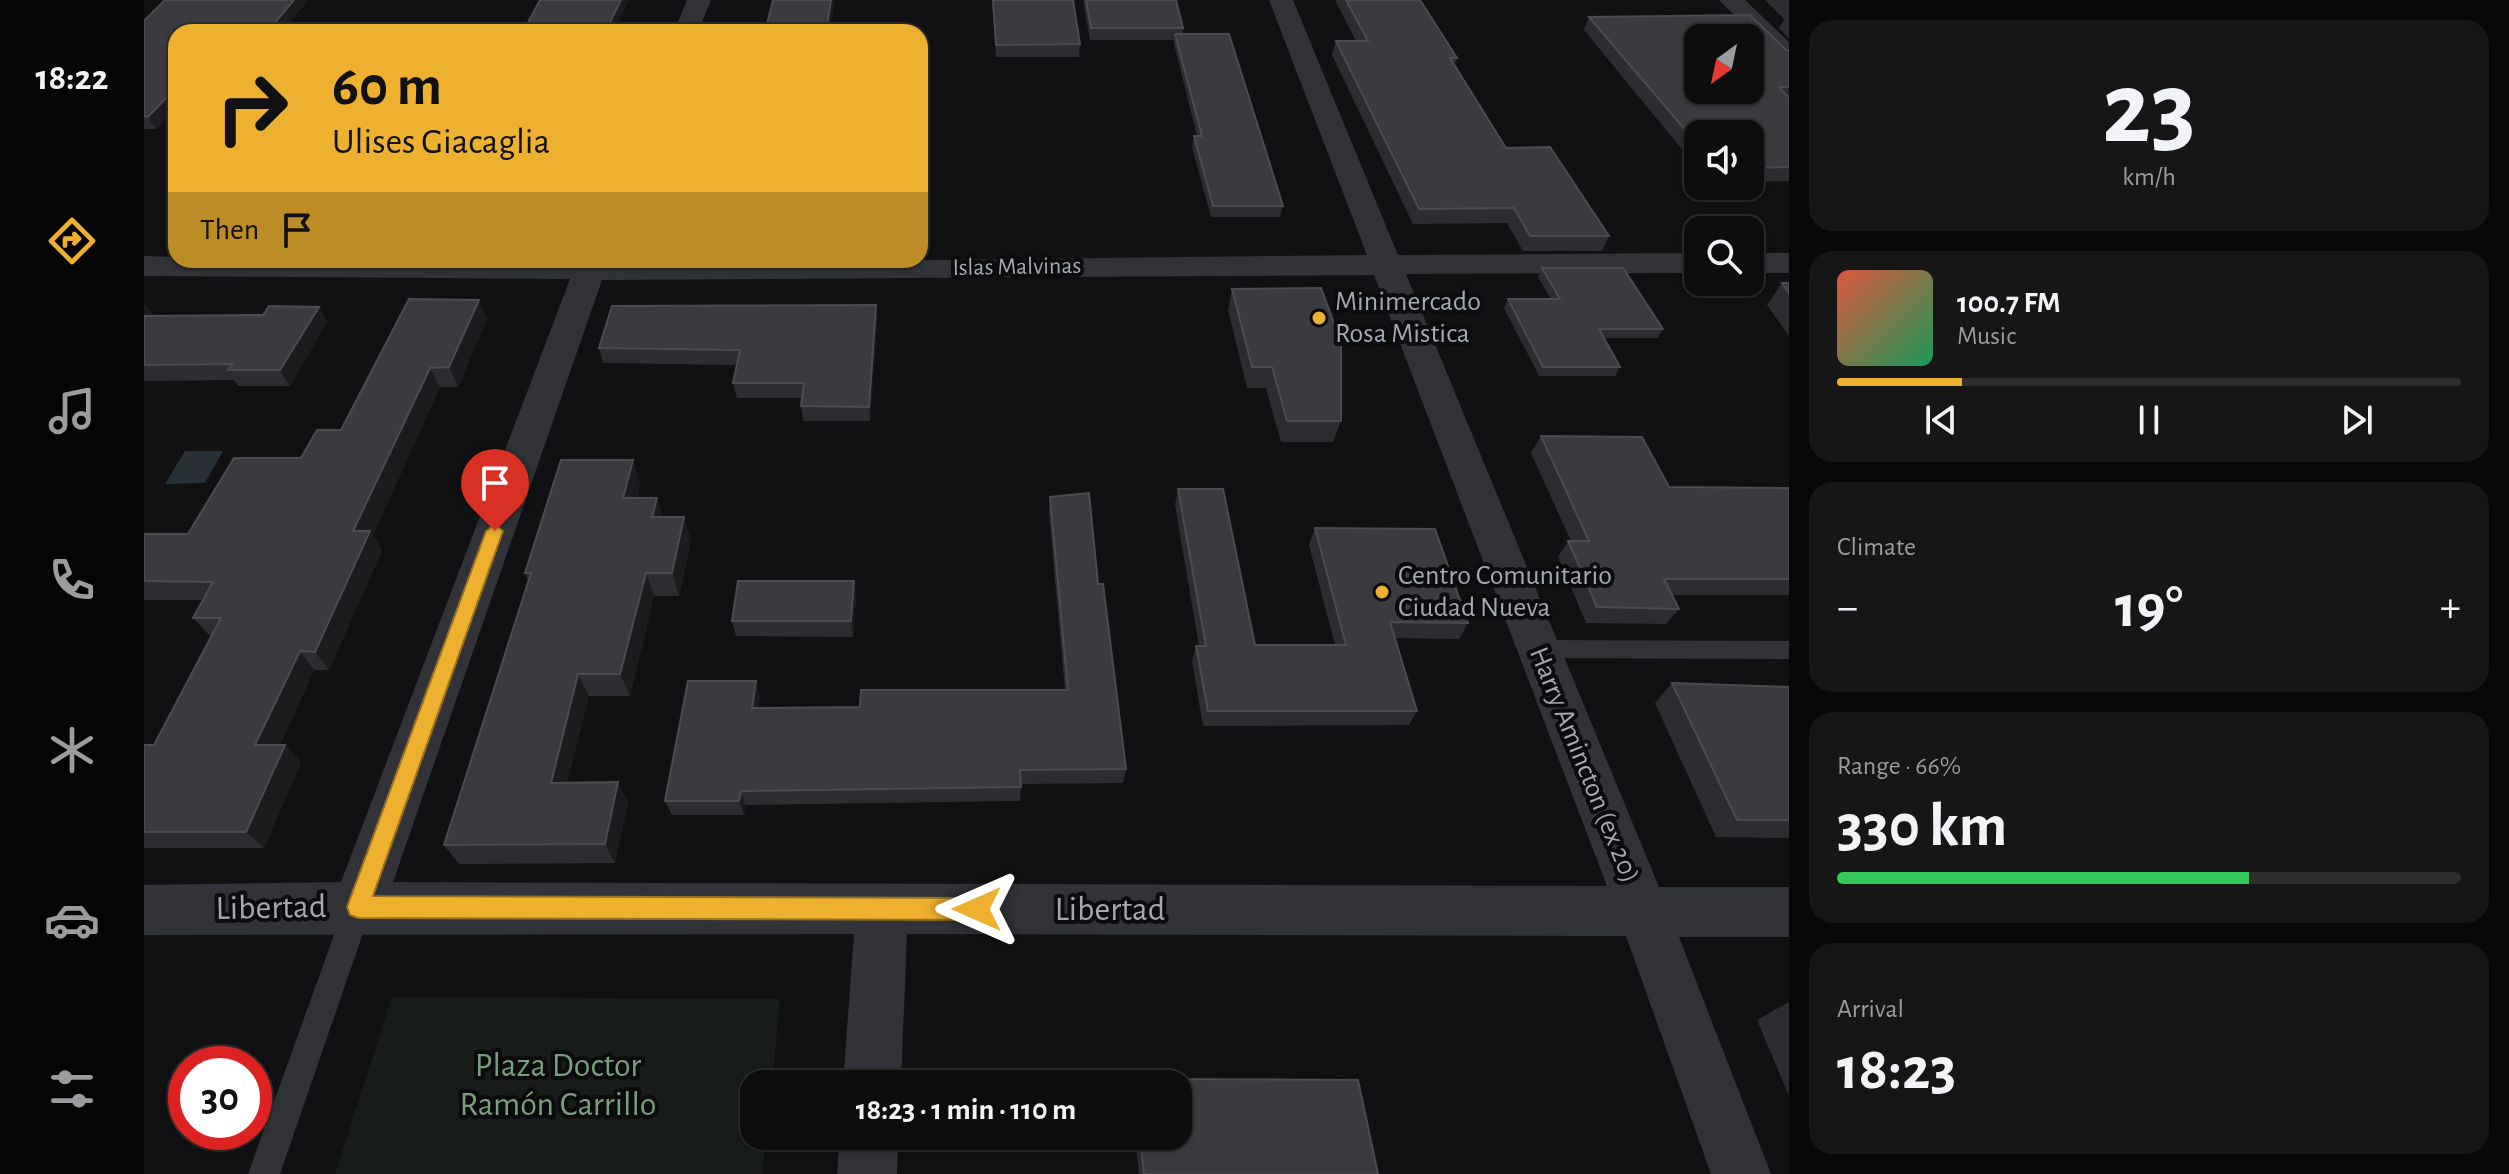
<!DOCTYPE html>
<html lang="en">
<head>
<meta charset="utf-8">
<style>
	body { margin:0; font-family:"Alegreya Sans",sans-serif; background:#161617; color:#f1f3f6; height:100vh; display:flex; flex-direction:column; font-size:30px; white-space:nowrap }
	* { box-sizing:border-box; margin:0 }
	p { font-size:26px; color:#9a9c9e }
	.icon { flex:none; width:44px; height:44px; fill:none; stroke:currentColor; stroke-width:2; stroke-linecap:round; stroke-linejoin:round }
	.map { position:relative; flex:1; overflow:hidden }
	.panel { display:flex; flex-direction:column; gap:20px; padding:20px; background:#070708; width:720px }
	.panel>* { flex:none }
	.top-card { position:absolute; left:24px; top:24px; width:760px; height:244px; border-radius:24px; box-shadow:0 2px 6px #0004,0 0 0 2px #2d2d2e; background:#edb02f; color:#111; overflow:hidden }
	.needle { width:52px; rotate:213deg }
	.fabs { position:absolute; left:1540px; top:24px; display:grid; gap:16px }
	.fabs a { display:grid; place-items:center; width:80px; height:80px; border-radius:16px; background:#0d0d0e; box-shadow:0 2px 6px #0004,0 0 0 2px #2d2d2e; font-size:40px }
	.speed { position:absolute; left:24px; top:1046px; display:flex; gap:16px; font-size:40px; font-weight:700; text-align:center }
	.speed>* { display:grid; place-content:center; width:104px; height:104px; border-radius:50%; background:#0d0d0e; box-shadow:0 2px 6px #0004,0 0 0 2px #2d2d2e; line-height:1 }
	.speed .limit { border:12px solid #d22; background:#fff; color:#111 }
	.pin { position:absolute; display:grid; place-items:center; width:68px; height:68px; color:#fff; margin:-82px -34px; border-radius:50% 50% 50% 0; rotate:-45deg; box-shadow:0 0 8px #0007 }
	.pin .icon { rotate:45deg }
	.me { position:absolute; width:88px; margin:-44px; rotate:270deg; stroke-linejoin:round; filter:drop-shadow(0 0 6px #0008) }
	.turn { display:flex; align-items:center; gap:28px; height:168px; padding:0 32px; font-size:36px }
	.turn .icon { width:104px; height:104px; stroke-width:2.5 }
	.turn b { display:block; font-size:56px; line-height:68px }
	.then { display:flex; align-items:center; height:76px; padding:0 32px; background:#0003; gap:16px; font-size:30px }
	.big { font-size:60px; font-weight:600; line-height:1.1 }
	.panel .tile { flex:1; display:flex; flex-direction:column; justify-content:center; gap:12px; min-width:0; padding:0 28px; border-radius:24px; background:#161617 }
	.panel .dial { align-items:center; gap:0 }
	.dial b { font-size:104px; line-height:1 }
	.song { display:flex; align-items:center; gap:24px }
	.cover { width:96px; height:96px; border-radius:12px; background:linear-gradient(135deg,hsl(10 70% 55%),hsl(150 70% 35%)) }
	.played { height:8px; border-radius:4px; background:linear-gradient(90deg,#edb02f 20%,#2d2d2e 20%) }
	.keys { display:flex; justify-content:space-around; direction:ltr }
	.heat { display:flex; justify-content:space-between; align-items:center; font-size:44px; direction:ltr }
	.charge { height:12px; border-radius:6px; background:linear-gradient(90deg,#34c759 66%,#2d2d2e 0) }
	.trip { position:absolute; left:596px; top:1070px; width:452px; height:80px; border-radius:24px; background:#0d0d0e; box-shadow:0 2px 6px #0004,0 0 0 2px #2d2d2e; font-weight:600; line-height:80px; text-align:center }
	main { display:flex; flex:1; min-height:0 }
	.menu { display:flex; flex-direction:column; width:144px; justify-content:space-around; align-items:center; background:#050506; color:#9a9c9e }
	.menu .icon { width:56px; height:56px }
	.menu .active { color:#edb02f }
	.menu b { font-size:36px; color:#f1f3f6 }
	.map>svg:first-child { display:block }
</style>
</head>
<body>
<main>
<nav class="menu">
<b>18:22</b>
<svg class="icon active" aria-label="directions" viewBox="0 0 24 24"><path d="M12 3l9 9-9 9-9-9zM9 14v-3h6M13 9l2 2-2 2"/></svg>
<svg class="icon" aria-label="music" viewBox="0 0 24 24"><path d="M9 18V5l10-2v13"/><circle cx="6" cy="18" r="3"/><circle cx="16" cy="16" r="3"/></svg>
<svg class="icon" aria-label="phone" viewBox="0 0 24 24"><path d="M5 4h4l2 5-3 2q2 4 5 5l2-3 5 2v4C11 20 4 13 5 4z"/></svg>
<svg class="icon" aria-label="climate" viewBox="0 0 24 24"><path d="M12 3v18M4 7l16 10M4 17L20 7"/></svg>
<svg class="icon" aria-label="car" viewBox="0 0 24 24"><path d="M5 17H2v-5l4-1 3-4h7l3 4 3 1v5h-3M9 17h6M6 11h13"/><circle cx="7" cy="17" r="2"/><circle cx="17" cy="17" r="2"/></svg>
<svg class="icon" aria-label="filters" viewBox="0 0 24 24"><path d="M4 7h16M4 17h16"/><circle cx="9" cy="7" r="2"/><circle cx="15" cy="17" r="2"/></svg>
</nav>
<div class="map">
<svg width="1645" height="1174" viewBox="0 0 1645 1174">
	<rect width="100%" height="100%" fill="#111113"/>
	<path fill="#181d19" d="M248 997 636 999 628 1084H610V1136H622L618 1174H191Z"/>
	<path fill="#283036" d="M41 451H79L61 483 21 484Z"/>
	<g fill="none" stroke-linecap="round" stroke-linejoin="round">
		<path fill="#323338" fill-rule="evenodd" d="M1394 640 1645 641V659L1394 658 1386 656 1382 649 1386 642Z
			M214 894 224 898 228 907 136 1174H104L200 907 204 898Z"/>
		<path fill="#323338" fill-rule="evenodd" d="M543 0H567L554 32H530Z
			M1125 0H1149L1254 255 1554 253V273L1262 274 1515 887H1645V937H1535L1627 1174H1567L1482 936 763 934 757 1084H699L710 934 0 935V885L197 882 426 279 0 276V256L32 257V260H776L1223 255ZM1230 275 1463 886 249 882 458 280Z
			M1575 0H1601L1645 42V64L1636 61Z
			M1606 253H1645V273H1606Z
			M696 1136H754L753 1174H693Z"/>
	</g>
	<path fill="#2d2d31" d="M164 0 138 32H32V108L12 129H0V21Z
		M848 0H929L936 44 935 57H852Z
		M939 0H1032L1039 28 1038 34 1139 206 1136 217H1067L1048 147 1050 136H1053L1030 44V40H946Z
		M1191 0H1276L1313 58 1310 65 1362 148 1465 236 1458 251H1379L1363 223 1269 224 1188 55 1192 41H1212Z
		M1621 0H1645V39L1635 28 1640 19Z
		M1445 17 1645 50V181L1606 182V134H1554V169L1440 30Z
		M1398 268 1519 329 1514 338H1460L1476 367 1471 376H1395L1360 308 1364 299H1407L1394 277Z
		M1638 283H1645V336L1623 305Z
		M1088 289 1197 421 1189 442H1137L1122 388H1103L1084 310Z
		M0 303 9 315 8 316 119 315 175 307 183 322 146 386H94L90 380 0 381Z
		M732 305 733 320 726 421H659L657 406 658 398H593L589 383 593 365 459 363 455 348Z
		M343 319 314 387H296L229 535 238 550 185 670H170L136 745H141L157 762 120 848H0V745H10L67 637 49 618 59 600H0V534H44L197 430Z
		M1397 436 1525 487 1645 488V595H1528L1535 609 1522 624 1442 623 1414 557 1424 541H1427L1387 453Z
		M496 484 493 498 547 540 535 596H510L486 696H445L423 782 484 802 471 863 315 864 300 845 384 580 381 573Z
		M1034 489 1111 645H1191L1165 545 1171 528 1324 623 1315 639 1251 638 1273 711 1265 725 1059 726 1048 661 1052 646H1055L1031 505Z
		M906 497 954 584 982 769 979 783 877 784 876 801 601 805 600 815H528L521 801 616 696 614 708 716 707 921 690 905 513Z
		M710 581 712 597 709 637 592 636 588 621Z
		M1528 683 1645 687V838L1572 837 1511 703Z
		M1645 1002V1096L1613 1020Z
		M991 1079 1214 1080 1234 1174H995L991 1136H1034V1084H989Z"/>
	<path fill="#1c1c1f" d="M150 0H164L138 32H123Z
		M477 0H485L470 32H462V30Z
		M687 0H691L686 32H682Z
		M24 96 31 108 12 129 4 117Z
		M335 300 343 319 314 387 305 367Z
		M0 303 9 315 0 328Z
		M732 305 733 320 726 421 725 407Z
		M175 307 183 322 146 386 136 370Z
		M286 368 296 387 229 535 238 550 185 670 171 652 209 531Z
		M489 460 496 484 487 521 479 498Z
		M513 498 520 521 508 517Z
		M540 517 547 540 535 596 528 573Z
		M502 573 510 596 486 696 476 674Z
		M710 581 712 597 709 637 707 621Z
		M156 651 170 670 128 762 111 745Z
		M434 674 445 696 418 803 407 783Z
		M612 681 616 696 612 723 608 708Z
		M141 745 157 762 120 848 102 832Z
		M474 782 484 802 471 863 461 844Z
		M597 791 601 805 600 815 595 801Z"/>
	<path fill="#3a3a3f" stroke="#4a4c51" stroke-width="2" fill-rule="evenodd" d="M21 0H150L123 32H32V96H24L4 117 0 116V21Z
		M396 0H477L462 30H451L450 32H379Z
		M629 0H687L682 32H621Z
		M849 0H929L936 44 852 45Z
		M942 0H1032L1039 28H947Z
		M1202 0H1276L1313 58H1306L1362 148 1406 147 1465 236H1386L1370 208 1275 209 1192 41H1224Z
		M1606 15 1642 50H1645V87H1635L1645 98V167L1606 168V134H1554V145L1445 17ZM1554 38H1606V90H1554Z
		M1031 34H1085L1139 206H1069L1050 136H1058Z
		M1398 268H1479L1519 329H1455L1476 367H1399L1364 299H1416Z
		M1638 283H1645V293Z
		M1177 288 1197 342V421H1143L1128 367H1108L1088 289Z
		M265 299 335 300 305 367 286 368 209 531H226L171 652 156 651 111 745H141L102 832H0V745H10L77 618H49L69 582 0 581V534H44L90 458H157L173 430H197Z
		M732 305 725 407 657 406 660 383H589L596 350 455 348 468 306Z
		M125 306 175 307 136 370H84L88 364 0 365V316L119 315Z
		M1397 436 1498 437 1525 487 1645 488V579H1520L1535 609 1453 607 1424 541H1445Z
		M417 460H489L479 498H513L508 517H540L528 573H502L476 674H434L407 783 474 782 461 844 300 845 387 573H381Z
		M1034 489H1079L1111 645H1202L1171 528 1291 529 1324 623 1246 622 1273 711H1064L1052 646H1062Z
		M945 493 954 584H959L982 769 876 770 877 787 597 791 595 801H521L544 681H612L608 708 716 707 717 690H924L906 497Z
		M594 581H710L707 621H588Z
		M1528 683 1645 687V820H1593Z
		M991 1079 1214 1080 1234 1174H1000L996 1136H1034V1084H991Z"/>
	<path fill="#edb02f" stroke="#9a721f" stroke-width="2" d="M351 524 359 531 229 896 833 898 841 902 844 909 841 917 833 920 214 918 206 915 203 907 342 531Z"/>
	<g fill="#edb02f" stroke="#0c0c0e" stroke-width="3">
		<circle cx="1175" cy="318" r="8"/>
		<circle cx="1238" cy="592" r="8"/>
	</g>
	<g text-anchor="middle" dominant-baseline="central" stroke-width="8" stroke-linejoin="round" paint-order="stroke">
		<g font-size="24" fill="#a3a8b3" stroke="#0c0c0e">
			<text transform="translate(873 267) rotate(-1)">Islas Malvinas</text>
		</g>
		<g font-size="28" fill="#a3a8b3" stroke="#0c0c0e" text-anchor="start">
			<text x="1191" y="302">Minimercado<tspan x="1191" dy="32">Rosa Mistica</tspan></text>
			<text x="1254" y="576">Centro Comunitario<tspan x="1254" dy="32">Ciudad Nueva</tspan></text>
		</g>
		<g font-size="28" fill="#a3a8b3" stroke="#0c0c0e">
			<text transform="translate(1440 765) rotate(68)">Harry Amincton (ex 20)</text>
		</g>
		<g font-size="34" fill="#a3a8b3" stroke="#0c0c0e">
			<text transform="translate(127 908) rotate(-1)">Libertad</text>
			<text x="966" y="910">Libertad</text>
		</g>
		<g font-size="34" fill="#7a9e7d" stroke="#0c0c0e">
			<text x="414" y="1066">Plaza Doctor<tspan x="414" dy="39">Ramón Carrillo</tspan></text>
		</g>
	</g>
</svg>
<div class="fabs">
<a><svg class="needle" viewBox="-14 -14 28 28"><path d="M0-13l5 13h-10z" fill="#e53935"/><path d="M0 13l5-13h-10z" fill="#9a9c9e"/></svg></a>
<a><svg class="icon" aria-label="sound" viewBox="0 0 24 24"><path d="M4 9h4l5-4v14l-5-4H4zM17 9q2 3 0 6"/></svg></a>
<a><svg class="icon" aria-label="search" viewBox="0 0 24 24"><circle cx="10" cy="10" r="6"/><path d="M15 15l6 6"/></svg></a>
</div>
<div class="speed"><div class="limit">30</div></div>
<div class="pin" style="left:351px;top:531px;background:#d93025"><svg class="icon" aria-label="arrive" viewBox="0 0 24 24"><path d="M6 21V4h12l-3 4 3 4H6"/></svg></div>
<svg class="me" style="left:833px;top:909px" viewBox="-20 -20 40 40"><path d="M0-17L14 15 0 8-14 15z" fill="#edb02f" stroke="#fff" stroke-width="4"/></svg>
<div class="trip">18:23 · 1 min · 110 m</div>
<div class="top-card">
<div class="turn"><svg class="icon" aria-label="right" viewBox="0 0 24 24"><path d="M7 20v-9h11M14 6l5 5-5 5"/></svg><div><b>60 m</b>Ulises Giacaglia</div></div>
<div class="then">Then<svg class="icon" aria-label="arrive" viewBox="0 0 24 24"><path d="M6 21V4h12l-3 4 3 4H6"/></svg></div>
</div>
</div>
<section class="panel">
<div class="tile dial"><b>23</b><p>km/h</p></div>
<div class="tile">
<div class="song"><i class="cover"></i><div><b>100.7 FM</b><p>Music</p></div></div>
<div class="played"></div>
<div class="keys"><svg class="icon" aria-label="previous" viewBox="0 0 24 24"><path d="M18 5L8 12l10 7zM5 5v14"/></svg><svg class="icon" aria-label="pause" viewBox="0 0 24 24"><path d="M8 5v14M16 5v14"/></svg><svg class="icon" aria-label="next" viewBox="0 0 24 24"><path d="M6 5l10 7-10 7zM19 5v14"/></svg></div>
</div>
<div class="tile"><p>Climate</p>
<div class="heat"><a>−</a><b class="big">19°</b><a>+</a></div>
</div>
<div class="tile"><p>Range · 66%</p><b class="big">330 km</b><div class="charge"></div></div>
<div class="tile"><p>Arrival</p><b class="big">18:23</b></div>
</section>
</main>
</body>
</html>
